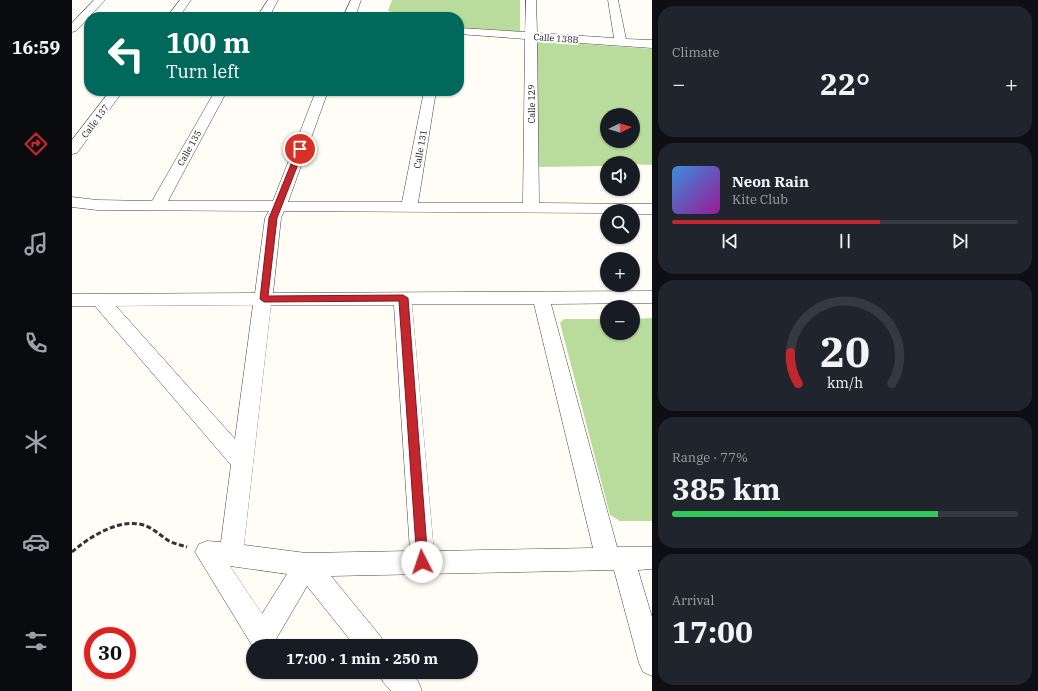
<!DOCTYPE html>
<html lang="en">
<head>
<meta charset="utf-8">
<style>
	body { margin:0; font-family:"IBM Plex Serif",serif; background:#20242c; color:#f1f3f6; height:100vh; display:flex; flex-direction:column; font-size:15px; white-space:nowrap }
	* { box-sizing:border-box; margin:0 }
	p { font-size:13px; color:#9ea1a6 }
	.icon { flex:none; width:22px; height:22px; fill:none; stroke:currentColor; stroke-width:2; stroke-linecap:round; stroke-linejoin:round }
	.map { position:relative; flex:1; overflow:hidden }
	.details { display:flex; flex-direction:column; gap:6px; padding:6px; background:#0d0f14; width:386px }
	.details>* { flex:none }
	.top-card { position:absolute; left:12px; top:12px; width:380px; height:84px; border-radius:16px; box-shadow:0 1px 3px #0004; background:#00695c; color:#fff; overflow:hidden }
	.needle { width:26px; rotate:85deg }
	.fabs { position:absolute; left:528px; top:108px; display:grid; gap:8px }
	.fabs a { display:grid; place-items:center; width:40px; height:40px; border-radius:50%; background:#171b24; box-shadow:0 1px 3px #0004; font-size:20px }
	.speed { position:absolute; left:12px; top:627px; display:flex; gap:8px; font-size:20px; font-weight:700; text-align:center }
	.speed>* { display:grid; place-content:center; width:52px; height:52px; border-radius:50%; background:#171b24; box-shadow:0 1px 3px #0004; line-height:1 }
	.speed .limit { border:6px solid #d22; background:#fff; color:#111 }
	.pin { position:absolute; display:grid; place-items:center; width:34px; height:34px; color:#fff; margin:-17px; border:2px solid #fff; border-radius:50%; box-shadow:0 1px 4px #0007 }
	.me { position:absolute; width:44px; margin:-22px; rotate:356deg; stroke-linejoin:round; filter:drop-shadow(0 0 3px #0008) }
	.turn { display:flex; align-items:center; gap:14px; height:84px; padding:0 16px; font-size:18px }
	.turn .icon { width:52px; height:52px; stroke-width:2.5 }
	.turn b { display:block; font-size:28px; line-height:34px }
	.big { font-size:30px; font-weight:800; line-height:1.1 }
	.details .tile { flex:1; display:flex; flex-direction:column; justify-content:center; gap:6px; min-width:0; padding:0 14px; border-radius:16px; background:#20242c }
	.details .dial { align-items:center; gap:0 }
	.dial svg { height:104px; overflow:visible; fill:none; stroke:#363941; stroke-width:7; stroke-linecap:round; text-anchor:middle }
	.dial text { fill:#f1f3f6; stroke:none }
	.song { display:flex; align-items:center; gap:12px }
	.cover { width:48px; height:48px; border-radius:6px; background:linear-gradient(135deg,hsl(210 70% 55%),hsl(300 70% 35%)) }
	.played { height:4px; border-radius:2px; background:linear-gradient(90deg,#c4262e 60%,#363941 60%) }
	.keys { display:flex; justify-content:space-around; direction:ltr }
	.heat { display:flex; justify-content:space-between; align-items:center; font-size:22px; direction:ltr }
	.charge { height:6px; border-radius:3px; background:linear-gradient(90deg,#34c759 77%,#363941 0) }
	.trip { position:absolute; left:174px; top:639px; width:232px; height:40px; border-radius:20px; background:#171b24; box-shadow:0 1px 3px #0004; font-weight:800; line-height:40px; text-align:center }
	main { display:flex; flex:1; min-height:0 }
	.menu { display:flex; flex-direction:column; width:72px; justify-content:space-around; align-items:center; background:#090b0e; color:#9ea1a6 }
	.menu .icon { width:28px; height:28px }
	.menu .selected { color:#c4262e }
	.menu b { font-size:18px; color:#f1f3f6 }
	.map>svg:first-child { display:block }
</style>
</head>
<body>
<main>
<nav class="menu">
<b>16:59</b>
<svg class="icon selected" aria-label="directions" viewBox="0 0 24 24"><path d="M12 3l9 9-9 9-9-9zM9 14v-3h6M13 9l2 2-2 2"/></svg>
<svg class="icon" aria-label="music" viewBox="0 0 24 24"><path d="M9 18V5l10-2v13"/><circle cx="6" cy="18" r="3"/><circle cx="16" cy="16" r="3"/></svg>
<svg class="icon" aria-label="phone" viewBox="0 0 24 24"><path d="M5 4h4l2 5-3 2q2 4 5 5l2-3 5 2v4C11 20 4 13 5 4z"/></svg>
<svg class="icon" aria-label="climate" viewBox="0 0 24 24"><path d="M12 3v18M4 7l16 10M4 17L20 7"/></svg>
<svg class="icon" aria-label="car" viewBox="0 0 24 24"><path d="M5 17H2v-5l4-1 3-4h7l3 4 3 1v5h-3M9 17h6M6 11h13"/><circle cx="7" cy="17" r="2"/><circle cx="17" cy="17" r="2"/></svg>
<svg class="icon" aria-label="filters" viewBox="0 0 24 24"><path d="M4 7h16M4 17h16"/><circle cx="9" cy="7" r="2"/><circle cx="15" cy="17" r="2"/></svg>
</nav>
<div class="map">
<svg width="580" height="691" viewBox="0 0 580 691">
	<rect width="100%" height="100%" fill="#fffdf5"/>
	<path fill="#b9dc9c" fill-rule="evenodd" d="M320 0H448V31L444 32 387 28V17H339L316 11Z
		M469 41 580 49V165L535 163V166L466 167 465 43ZM535 115H561V141H535Z
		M580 318V521H548L538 515 488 323 492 319H535V333H561V319Z"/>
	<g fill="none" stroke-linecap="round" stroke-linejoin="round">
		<g stroke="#444" stroke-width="1">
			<path id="minor" d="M22 0H33L4 31 0 32V23Z
				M108 0H119L107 17H95Z
				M196 0H206L197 17H185Z
				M279 0H289L283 17H271Z
				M454 0H464L465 33 542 38 536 0H546L554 39 580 40V48L465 40 467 203 580 204V214H561V211H535V213L212 211 209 218 201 293 580 291V303L479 304 545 547H580V569L566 570 580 617V676L571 672 567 663 542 570 259 576 309 637 313 646H283L235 586 200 646 181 647 123 552 127 544 135 541 149 542 159 465 23 306H0V294L183 293 193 218 197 211 25 210 0 207V197L25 200 80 201 143 91H155L96 201H201L244 91H256L216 202H330L352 91H364L346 203H451L453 39 387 34V28L453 32ZM340 304H462L521 548 362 551ZM181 305 163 439 44 306ZM199 305H322L338 551 234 553 172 545ZM158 566 215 574 190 614Z
				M38 91H51L5 153 0 154V140Z
				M308 672H338L346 681 350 691H319L311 682Z"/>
		</g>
		<path stroke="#333" stroke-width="3" stroke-dasharray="5 2.5" stroke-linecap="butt" d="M0 552C17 537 50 516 74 526 82 529 89 536 97 541 103 544 109 545 115 547"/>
		<use href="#minor" fill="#fff" fill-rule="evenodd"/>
	</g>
	<path fill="#c4262e" stroke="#7f191e" d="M226 147 232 149 205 218 196 296 331 295 336 298 356 562 355 566 350 568 346 566 345 562 327 301 192 302 188 299 197 218Z"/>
	<g text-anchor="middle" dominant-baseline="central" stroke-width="4" stroke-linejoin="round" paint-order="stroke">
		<g font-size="9" fill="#111" stroke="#fff">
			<text transform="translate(484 38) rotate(4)">Calle 138B</text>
			<text transform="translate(459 104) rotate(-90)">Calle 129</text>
			<text transform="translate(23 121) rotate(-53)">Calle 137</text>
			<text transform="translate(117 148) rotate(-61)">Calle 135</text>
			<text transform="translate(348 149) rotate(-80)">Calle 131</text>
		</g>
	</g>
</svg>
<div class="fabs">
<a><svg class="needle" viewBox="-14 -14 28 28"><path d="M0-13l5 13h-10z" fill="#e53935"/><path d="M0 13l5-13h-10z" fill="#9ea1a6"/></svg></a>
<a><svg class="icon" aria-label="sound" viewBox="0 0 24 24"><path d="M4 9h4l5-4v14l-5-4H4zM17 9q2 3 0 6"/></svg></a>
<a><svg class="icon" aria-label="search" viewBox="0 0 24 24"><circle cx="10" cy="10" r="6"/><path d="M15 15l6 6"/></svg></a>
<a>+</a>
<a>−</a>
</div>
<div class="speed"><div class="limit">30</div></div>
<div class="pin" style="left:228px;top:149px;background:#d93025"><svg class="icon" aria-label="arrive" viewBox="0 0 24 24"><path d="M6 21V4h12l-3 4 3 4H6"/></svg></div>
<svg class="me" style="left:350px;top:562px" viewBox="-20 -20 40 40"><circle r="19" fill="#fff"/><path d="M0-13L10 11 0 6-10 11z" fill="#c4262e"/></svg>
<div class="trip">17:00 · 1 min · 250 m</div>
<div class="top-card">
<div class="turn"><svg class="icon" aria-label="left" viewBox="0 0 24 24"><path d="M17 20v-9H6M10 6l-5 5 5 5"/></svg><div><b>100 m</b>Turn left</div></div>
</div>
</div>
<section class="details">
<div class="tile"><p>Climate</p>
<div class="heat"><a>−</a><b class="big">22°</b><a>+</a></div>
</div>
<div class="tile">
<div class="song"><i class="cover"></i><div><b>Neon Rain</b><p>Kite Club</p></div></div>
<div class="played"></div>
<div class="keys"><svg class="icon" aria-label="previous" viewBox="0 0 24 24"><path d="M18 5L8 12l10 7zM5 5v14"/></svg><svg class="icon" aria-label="pause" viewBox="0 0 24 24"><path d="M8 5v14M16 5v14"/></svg><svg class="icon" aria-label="next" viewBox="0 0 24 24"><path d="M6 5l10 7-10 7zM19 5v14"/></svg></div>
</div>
<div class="tile dial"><svg viewBox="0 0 100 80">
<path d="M14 69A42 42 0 1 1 86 69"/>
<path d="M14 69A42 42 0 0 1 8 45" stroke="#c4262e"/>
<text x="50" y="56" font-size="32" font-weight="700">20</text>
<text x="50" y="72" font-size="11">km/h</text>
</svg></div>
<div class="tile"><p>Range · 77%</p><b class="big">385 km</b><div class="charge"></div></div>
<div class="tile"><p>Arrival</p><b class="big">17:00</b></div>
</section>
</main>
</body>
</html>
